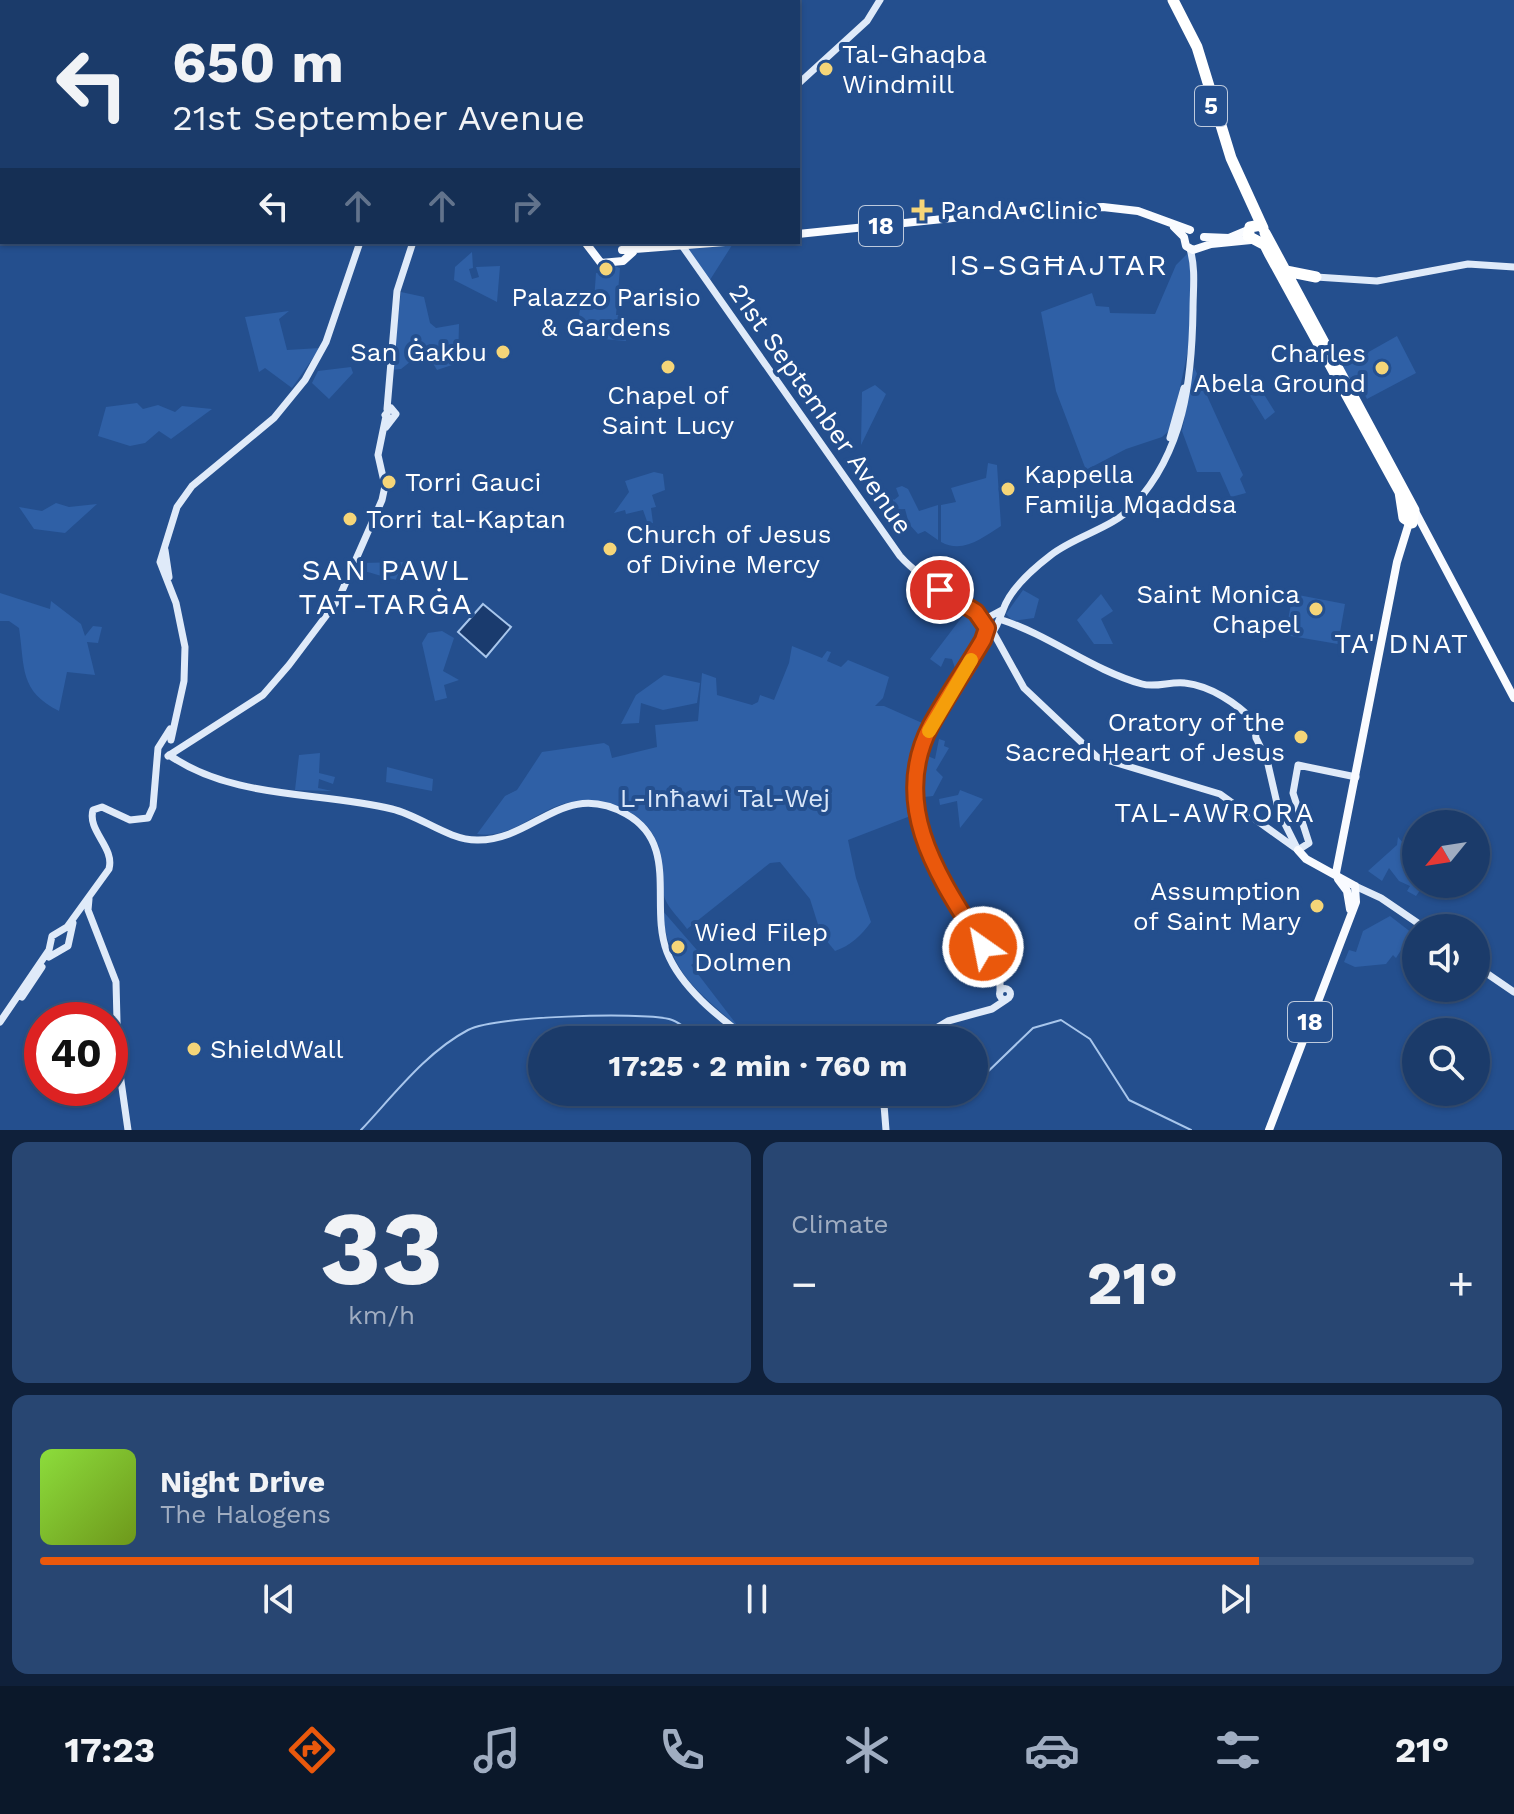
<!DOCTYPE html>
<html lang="en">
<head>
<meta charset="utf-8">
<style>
	body { margin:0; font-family:"Work Sans",sans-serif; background:#284672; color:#f1f3f6; height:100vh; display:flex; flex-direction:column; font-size:30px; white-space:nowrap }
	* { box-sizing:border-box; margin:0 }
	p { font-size:26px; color:#a0adc1 }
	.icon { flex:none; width:44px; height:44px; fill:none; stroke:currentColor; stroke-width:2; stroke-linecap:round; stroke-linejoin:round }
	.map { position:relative; height:1130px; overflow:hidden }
	.side { display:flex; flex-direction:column; gap:12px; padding:12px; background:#0f203a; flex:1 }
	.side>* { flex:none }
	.top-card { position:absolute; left:0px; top:0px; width:800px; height:244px; box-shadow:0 2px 6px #0004,0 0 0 2px #39557e; background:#1b3b6a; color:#f1f3f6; overflow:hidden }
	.needle { width:52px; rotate:240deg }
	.fabs { position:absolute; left:1402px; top:810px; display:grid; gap:16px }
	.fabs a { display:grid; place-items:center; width:88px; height:88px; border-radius:50%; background:#1b3b6a; box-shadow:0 2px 6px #0004,0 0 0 2px #39557e; font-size:40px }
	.speed { position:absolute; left:24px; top:1002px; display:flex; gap:16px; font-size:40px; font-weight:700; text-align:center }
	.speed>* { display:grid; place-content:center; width:104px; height:104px; border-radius:50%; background:#1b3b6a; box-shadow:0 2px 6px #0004,0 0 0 2px #39557e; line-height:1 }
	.speed .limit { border:12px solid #d22; background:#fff; color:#111 }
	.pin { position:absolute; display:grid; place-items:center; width:68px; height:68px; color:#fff; margin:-34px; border:4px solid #fff; border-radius:50%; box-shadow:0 2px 8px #0007 }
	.me { position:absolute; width:88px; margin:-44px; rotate:327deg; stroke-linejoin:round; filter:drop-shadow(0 0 6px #0008) }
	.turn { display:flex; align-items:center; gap:28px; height:168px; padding:0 40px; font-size:36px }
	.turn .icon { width:104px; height:104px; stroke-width:2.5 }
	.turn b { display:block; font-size:56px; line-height:68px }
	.lanes { display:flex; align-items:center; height:76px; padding:0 40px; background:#0003; justify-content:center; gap:40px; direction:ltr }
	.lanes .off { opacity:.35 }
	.big { font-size:60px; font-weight:700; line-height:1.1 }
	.side .tile { flex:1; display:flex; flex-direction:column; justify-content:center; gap:12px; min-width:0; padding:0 28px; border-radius:16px; background:#284672 }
	.side .dial { align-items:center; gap:0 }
	.dial b { font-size:104px; line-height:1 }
	.song { display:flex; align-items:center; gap:24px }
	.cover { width:96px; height:96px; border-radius:12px; background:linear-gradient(135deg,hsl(90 70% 55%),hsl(80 70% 35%)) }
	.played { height:8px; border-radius:4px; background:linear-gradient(90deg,#ea580c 85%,#39557e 85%) }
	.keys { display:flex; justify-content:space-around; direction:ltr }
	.heat { display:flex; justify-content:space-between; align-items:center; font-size:44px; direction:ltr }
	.side .tiles { flex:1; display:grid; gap:12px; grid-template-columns:1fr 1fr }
	.tile:last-child { grid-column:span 2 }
	.trip { position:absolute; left:528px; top:1026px; width:460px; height:80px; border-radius:40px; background:#1b3b6a; box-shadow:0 2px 6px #0004,0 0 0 2px #39557e; font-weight:700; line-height:80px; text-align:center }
	.menu { display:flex; height:128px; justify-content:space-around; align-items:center; background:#0b182a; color:#a0adc1 }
	.menu .icon { width:56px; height:56px }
	.menu .selected { color:#ea580c }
	.menu b { font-size:36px; color:#f1f3f6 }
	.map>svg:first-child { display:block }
</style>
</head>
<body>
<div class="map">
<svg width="1514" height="1130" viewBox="0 0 1514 1130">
	<rect width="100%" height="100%" fill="#244f8e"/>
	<path fill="#2f60a6" d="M725 242H734L708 283 683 247Z
		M472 252 473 268 469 269 472 279 479 277 476 267 500 266 497 302 454 280 455 267Z
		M1188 253 1191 260 1189 346 1171 429 1162 437 1126 449 1086 470 1056 391 1041 312 1092 293 1096 306 1109 307 1110 313 1155 314 1176 265Z
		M615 266 620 268 616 315H621L626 341 580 337 572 328 578 321 582 298 594 301 596 273H613Z
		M401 292 424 297 430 323 436 328 459 324 458 363 437 370 425 350 401 369 392 370Z
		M289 311 279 319 287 350 320 348 292 388 265 368 259 372 245 317Z
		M1397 336 1416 373 1367 399 1364 393 1358 396 1342 367Z
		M351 367 353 373 329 399 312 383 318 371Z
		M1194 367 1243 475 1240 479 1246 493 1231 497 1220 472H1197L1182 431Z
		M1252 375 1275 412 1265 420 1243 384Z
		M875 385 886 394 861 445 862 392Z
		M137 403 143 409 158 405 175 412 182 406 212 409 171 439 159 431 145 443 130 446 98 436 106 407Z
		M988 463 997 465 1001 526C982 538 963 554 941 542V505L956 502 951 488 986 478Z
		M654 472 663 474 665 490 652 495 656 507 651 508 653 523 648 524 643 510 626 514 625 510 614 513 629 492 625 481Z
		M902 486 908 489 919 511 938 505V540L925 531 918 534 909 524 905 509 882 510 873 500 888 492 894 500 899 496 896 488Z
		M56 503 69 507 97 504 65 533 34 529 19 507 42 511Z
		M404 562 407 581C388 580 376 573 358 570L361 563Z
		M1023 590 1039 599 1034 618 1013 621 1006 614Z
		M0 593 50 609 51 601 81 624 85 636 93 626 102 627 98 643 87 642 95 675 67 672 59 711C19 691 25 668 19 628L9 621H0Z
		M1101 594 1113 611 1101 619 1113 644H1094L1077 620Z
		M1293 594 1345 604 1338 644 1285 635Z
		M965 613 983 624 984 630 957 674 952 659 945 658 941 667 930 659Z
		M442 631 454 638 443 671 459 680 444 685 447 698 435 701 422 643 428 633Z
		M792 646 822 658 827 651 831 652 827 661 841 667 848 660 889 677 883 698 875 706H884L929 726 911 780 913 815 848 840 856 878 871 922C862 935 850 946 835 951L821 934 810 899 780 862 770 863 687 929C681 920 669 909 665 899 657 876 668 857 652 833 645 821 630 811 618 807 551 781 526 842 477 834L505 796 517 790 542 752 604 743 609 746 612 758 657 747 655 725 698 721 702 673 716 678 717 695 752 705 758 702 760 695 774 700 789 663Z
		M664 675 700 683 697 703 663 710 641 703 639 723 621 724 636 695Z
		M939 739 945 741 944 746 949 748 936 770 943 777 933 796 924 797 925 755 935 759Z
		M320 753 319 773 335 777 333 784 319 779 318 788 332 791 295 790 299 755Z
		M387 767 433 779 432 791 386 782Z
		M960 790 983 799 960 828 957 801 940 805 939 799 958 795Z
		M1398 837 1416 858V884H1432L1423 886 1416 896 1407 891 1410 886 1399 881 1389 868 1382 881 1368 871 1397 845Z
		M662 910 703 957 691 965 740 1029C695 988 670 975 662 910Z
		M1390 916 1412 933 1396 958 1393 955 1386 964 1355 967 1344 962 1349 950 1356 952 1363 931Z"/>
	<path fill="#1a3b6e" stroke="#a8c6ec" stroke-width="2" d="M483 604 511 627 486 657 458 632Z"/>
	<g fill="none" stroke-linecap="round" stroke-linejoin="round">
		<path stroke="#a8c6ec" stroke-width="2" d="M974 1085 1033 1028 1061 1020 1090 1039 1129 1100 1191 1130
			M715 1092 729 1103 767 1096 824 1098 854 1092
			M361 1130C393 1096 426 1052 468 1030 495 1016 638 1012 669 1019 680 1022 691 1032 699 1040"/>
		<path stroke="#dfeaf9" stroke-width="7" d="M457 2 459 0
			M798 84 867 21 880 0
			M0 217H2
			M683 247 900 556C925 584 961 597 986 623
			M1316 277 1377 281 1468 264 1514 267
			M387 409 397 291 413 242
			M386 427 396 414 391 408 385 415 391 419
			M1170 438 1184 388
			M165 550 169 577
			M1002 620C1051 636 1092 670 1142 684 1156 688 1171 681 1185 683 1211 686 1236 703 1254 721L1256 738 1267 760 1279 812 1298 850
			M986 626 989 617 1002 610
			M987 628 983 640C966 670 943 699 929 730 890 820 948 892 994 966L1000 980V992
			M993 632C999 623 999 619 1003 610 1010 589 1034 568 1051 555 1077 535 1112 529 1134 505 1184 451 1192 380 1193 310 1193 290 1196 269 1190 249
			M993 632 1024 688 1097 757 1220 794 1298 850
			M171 740 184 681 185 647 176 603 160 562 177 507 192 486 274 418 305 380 326 342 360 242
			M169 755C234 800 319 791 392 809 421 816 448 840 477 840 534 841 563 779 626 814 680 844 649 905 667 952 681 988 719 1017 749 1040
			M168 756 263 695 289 665 338 600 382 500 385 486 378 455 386 416
			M1298 850 1309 843 1293 793 1298 765 1356 777
			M1355 886 1381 898 1425 928
			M89 899 88 910 116 982 118 1060 128 1130
			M49 957 68 946 73 923
			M1476 966 1514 992
			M999.5 994a5.5 5.5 0 1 1 11 0a5.5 5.5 0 1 1-11 0Z
			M22 997 42 967
			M0 1022 49 950 52 936 67 927 109 869C115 847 87 831 93 810L102 807 130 820 148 818 153 807 158 748 170 729
			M916 1040 948 1021 992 1009 1007 999
			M883 1092 886 1130"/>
		<path stroke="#f9fbff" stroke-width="8" d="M1174 227 1184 237 1186 246 1193 250 1211 244 1251 240
			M798 234 1040 209 1103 207 1138 211 1190 230
			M1204 237 1229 238 1248 230
			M585 242 601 263 623 261 633 252
			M622 250 725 242
			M1416 513 1514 698
			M1298 850 1306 859 1355 886
			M1336 873 1397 562 1409 523
			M1338 879 1347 891 1350 909
			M1269 1130 1356 902 1355 886"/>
		<path stroke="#fff" stroke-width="11" d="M350 0 351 2
			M1173 0 1197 47 1231 158 1263 228
			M1261 225 1250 227 1248 236 1265 245 1269 253 1400 492 1404 518 1412 523 1414 510 1265 233
			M1286 271 1316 277"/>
	</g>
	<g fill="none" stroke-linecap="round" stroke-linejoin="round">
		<g stroke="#983908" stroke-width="20">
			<path id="route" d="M940 590 976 612 987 628 983 640C966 669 947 696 931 725 888 807 941 880 983 947"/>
		</g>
		<use href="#route" stroke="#ea580c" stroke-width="14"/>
		<path stroke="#f59e0b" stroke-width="14" d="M929 731 971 660"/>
	</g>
	<g fill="#f5d578" stroke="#244f8e" stroke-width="3">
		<circle cx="826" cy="69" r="8"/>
		<path d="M918 198h8v8h8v8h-8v8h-8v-8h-8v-8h8z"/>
		<circle cx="606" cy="269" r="8"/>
		<circle cx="503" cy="352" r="8"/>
		<circle cx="668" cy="367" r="8"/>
		<circle cx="1382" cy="368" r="8"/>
		<circle cx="389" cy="482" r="8"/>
		<circle cx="1008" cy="489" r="8"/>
		<circle cx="350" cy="519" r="8"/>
		<circle cx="610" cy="549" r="8"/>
		<circle cx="1316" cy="609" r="8"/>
		<circle cx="1301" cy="737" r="8"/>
		<circle cx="1317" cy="906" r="8"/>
		<circle cx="678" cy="947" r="8"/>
		<circle cx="194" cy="1049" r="8"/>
	</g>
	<g text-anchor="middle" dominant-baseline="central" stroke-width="8" stroke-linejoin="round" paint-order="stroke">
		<g fill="#244f8e" stroke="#bdcadd" stroke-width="2">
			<rect x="1195" y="86" width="32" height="40" rx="6"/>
			<rect x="859" y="206" width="44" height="40" rx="6"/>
			<rect x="1288" y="1002" width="44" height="40" rx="6"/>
		</g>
		<g font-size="24" font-weight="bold" fill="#fff">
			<text x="1211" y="106">5</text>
			<text x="881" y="226">18</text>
			<text x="1310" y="1022">18</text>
		</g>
		<g font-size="26" fill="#fff" stroke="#244f8e" text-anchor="start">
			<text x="842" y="54">Tal-Ghaqba<tspan x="842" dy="30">Windmill</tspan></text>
			<text x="940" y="210">PandA Clinic</text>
			<text x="606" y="297" text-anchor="middle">Palazzo Parisio<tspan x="606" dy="30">&amp; Gardens</tspan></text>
			<text x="487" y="352" text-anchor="end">San Ġakbu</text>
			<text x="1366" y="353" text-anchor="end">Charles<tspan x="1366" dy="30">Abela Ground</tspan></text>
			<text x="668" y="395" text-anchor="middle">Chapel of<tspan x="668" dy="30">Saint Lucy</tspan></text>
			<text x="1024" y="474">Kappella<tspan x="1024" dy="30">Familja Mqaddsa</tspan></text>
			<text x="405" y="482">Torri Gauci</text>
			<text x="366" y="519">Torri tal-Kaptan</text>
			<text x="626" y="534">Church of Jesus<tspan x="626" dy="30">of Divine Mercy</tspan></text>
			<text x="1300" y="594" text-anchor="end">Saint Monica<tspan x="1300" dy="30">Chapel</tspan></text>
			<text x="1285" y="722" text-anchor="end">Oratory of the<tspan x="1285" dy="30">Sacred Heart of Jesus</tspan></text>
			<text x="1301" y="891" text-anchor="end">Assumption<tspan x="1301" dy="30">of Saint Mary</tspan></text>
			<text x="694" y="932">Wied Filep<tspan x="694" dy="30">Dolmen</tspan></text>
			<text x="210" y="1049">ShieldWall</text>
		</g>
		<g font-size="26" fill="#fff" stroke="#244f8e">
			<text transform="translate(821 409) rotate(55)">21st September Avenue</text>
		</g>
		<g font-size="26" fill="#d9e6f8" stroke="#244f8e">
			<text x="725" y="798">L-Inħawi Tal-Wej</text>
		</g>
		<g font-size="28" letter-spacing="2" fill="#fff" stroke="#244f8e">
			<text x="1402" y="643">TA' DNAT</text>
			<text x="1215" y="812">TAL-AWRORA</text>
		</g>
		<g font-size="30" letter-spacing="2" fill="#fff" stroke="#244f8e">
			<text x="1059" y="264">IS-SGĦAJTAR</text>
			<text x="386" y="569">SAN PAWL<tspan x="386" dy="34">TAT-TARĠA</tspan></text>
		</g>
	</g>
</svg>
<div class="fabs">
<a><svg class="needle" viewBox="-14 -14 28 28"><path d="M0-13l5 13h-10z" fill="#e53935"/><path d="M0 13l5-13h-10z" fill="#a0adc1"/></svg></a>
<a><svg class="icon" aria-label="sound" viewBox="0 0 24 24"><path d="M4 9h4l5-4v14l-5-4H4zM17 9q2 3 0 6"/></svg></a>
<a><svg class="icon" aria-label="search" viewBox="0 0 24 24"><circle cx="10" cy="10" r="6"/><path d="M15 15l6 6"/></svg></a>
</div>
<div class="speed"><div class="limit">40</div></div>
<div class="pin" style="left:940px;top:590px;background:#d93025"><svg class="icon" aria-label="arrive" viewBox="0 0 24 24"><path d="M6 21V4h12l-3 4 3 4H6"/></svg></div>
<svg class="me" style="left:983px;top:947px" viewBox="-20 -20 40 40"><circle r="17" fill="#ea580c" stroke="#fff" stroke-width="3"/><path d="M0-11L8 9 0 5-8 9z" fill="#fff"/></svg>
<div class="trip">17:25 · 2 min · 760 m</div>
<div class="top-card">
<div class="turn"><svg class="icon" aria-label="left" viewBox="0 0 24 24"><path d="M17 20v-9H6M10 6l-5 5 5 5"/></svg><div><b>650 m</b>21st September Avenue</div></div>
<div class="lanes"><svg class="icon" aria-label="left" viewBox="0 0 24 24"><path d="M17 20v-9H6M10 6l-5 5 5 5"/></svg><svg class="icon off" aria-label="ahead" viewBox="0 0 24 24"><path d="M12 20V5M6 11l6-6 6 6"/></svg><svg class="icon off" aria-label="ahead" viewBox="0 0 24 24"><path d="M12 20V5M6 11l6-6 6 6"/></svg><svg class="icon off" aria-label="right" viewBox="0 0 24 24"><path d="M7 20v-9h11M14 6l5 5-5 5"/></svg></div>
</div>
</div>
<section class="side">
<div class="tiles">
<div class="tile dial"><b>33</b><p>km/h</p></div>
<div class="tile"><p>Climate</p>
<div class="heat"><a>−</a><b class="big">21°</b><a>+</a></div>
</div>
<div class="tile">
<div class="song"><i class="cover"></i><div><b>Night Drive</b><p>The Halogens</p></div></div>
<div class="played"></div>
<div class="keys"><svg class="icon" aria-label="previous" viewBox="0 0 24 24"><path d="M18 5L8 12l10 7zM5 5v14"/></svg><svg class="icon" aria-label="pause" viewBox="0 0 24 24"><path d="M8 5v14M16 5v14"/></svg><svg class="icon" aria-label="next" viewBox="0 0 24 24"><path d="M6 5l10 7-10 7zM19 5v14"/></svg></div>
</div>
</div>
</section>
<nav class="menu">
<b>17:23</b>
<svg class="icon selected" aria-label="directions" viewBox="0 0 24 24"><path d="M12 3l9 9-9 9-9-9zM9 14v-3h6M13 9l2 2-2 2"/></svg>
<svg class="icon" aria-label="music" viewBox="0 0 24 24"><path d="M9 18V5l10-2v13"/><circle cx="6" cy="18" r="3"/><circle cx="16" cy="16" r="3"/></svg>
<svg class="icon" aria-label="phone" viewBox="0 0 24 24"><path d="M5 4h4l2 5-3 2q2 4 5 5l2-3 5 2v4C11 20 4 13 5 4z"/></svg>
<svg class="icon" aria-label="climate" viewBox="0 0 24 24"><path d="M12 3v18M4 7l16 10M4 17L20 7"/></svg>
<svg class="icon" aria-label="car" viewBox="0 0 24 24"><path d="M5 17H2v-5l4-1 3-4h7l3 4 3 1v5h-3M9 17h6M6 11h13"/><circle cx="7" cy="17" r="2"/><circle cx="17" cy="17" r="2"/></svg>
<svg class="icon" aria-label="filters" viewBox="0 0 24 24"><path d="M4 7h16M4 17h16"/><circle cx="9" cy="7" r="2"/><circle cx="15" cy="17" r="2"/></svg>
<b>21°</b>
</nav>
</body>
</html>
